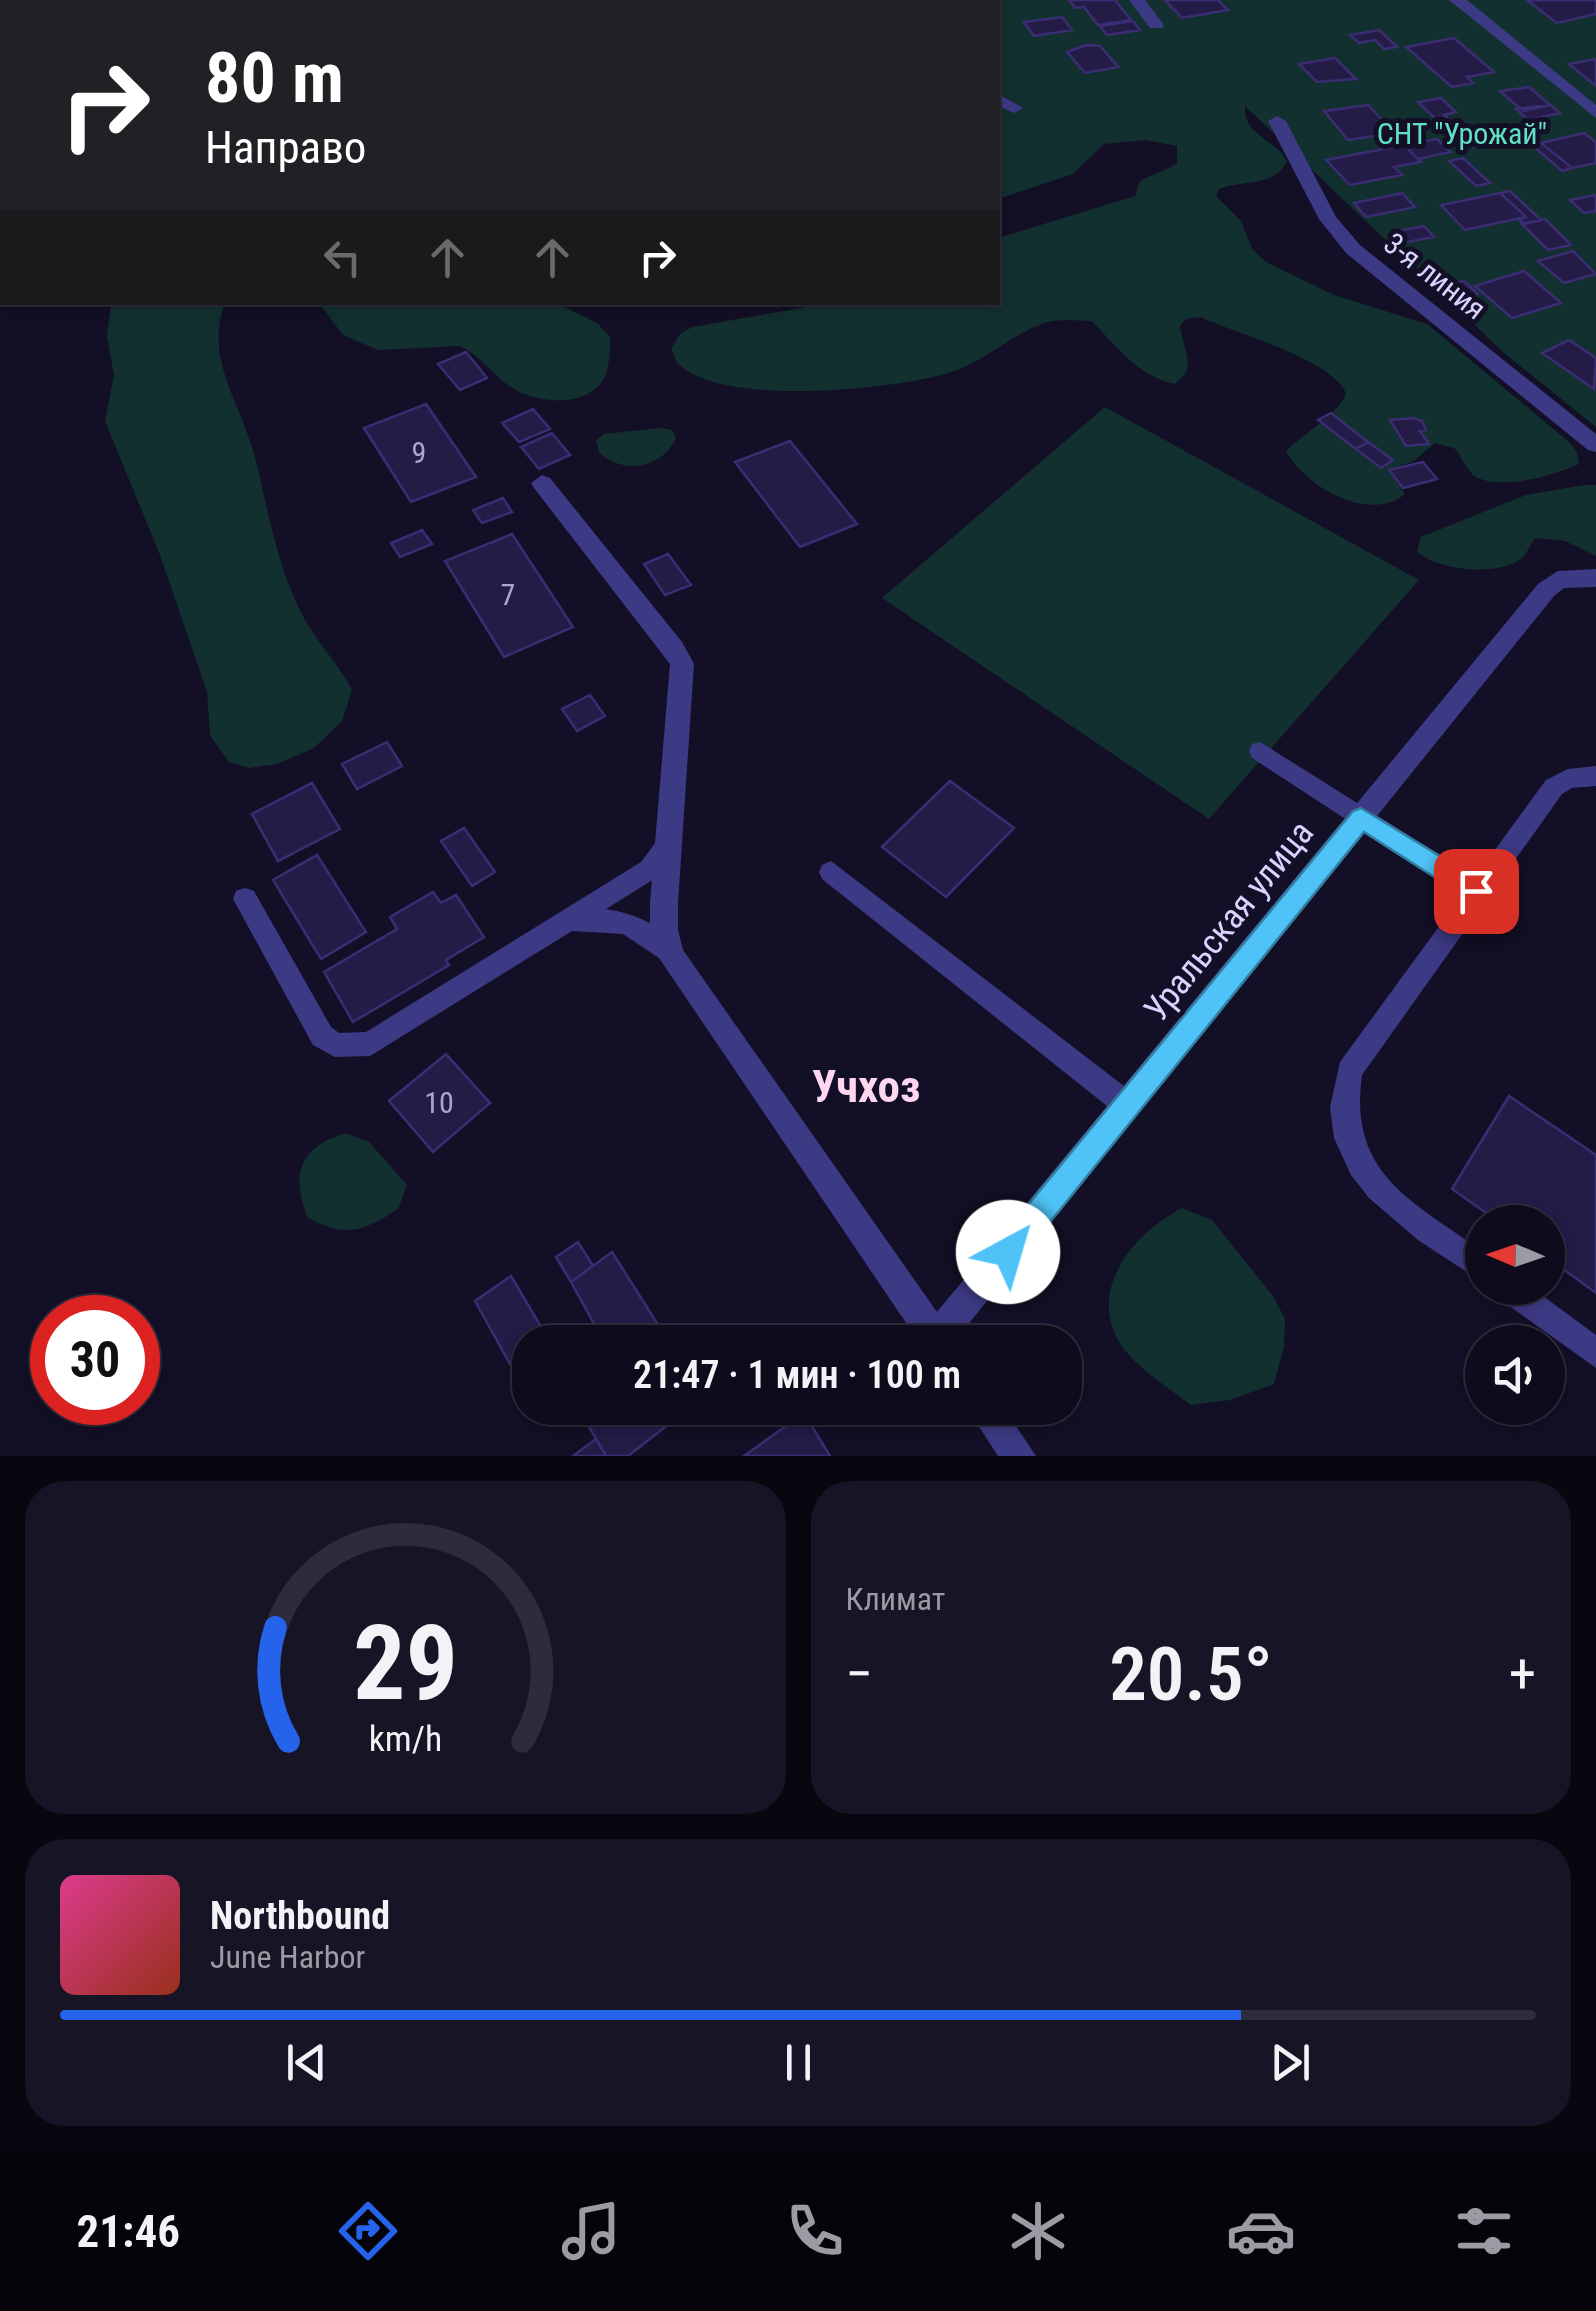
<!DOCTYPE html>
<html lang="ru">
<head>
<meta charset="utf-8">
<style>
	body { margin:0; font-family:"Roboto Condensed",sans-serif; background:#171425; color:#f1f3f6; height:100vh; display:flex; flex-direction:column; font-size:38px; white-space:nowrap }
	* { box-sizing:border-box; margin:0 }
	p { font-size:32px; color:#9b9ba3 }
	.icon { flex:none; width:55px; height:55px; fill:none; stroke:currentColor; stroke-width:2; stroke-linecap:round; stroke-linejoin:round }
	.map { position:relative; height:1456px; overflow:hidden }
	.panel { display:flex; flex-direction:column; gap:25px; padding:25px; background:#08060f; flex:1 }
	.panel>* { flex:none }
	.top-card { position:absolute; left:0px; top:0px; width:1000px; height:305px; box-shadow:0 5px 15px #0003,0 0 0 2px #2e2b3b; background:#202124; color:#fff; overflow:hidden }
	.needle { width:65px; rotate:272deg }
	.tools { position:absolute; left:1465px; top:1205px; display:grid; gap:20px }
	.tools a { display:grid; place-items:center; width:100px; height:100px; border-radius:50%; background:#0e0b1c; box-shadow:0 5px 15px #0003,0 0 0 2px #2e2b3b; font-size:50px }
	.speed { position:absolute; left:30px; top:1295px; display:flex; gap:20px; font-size:50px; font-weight:700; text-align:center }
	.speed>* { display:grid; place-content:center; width:130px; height:130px; border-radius:50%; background:#0e0b1c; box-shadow:0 5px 15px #0003,0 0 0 2px #2e2b3b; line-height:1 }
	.speed .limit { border:15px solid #d22; background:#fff; color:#111 }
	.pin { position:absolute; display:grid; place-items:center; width:85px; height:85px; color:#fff; margin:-42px; border-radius:20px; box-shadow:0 5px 15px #0006 }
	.me { position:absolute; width:110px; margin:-55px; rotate:39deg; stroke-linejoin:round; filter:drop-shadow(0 0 8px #0008) }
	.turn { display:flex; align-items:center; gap:35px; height:210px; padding:0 40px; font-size:45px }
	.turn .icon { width:130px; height:130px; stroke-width:2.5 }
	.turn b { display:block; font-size:70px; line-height:85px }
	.lanes { display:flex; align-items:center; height:95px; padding:0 40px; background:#0003; justify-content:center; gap:50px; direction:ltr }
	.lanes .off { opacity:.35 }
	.big { font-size:75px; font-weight:600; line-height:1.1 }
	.panel .tile { flex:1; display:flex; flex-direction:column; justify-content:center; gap:15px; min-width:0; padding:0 35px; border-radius:40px; background:#171425 }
	.panel .dial { align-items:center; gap:0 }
	.dial svg { height:260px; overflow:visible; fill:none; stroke:#2e2b3b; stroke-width:7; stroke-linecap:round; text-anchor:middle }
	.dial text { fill:#f1f3f6; stroke:none }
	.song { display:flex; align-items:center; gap:30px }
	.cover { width:120px; height:120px; border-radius:15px; background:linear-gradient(135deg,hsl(330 70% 55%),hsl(10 70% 35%)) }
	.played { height:10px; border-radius:5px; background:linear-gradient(90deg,#2563eb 80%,#2e2b3b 80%) }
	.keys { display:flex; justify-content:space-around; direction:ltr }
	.heat { display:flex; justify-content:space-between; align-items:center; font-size:55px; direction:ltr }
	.panel .tiles { flex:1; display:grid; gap:25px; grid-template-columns:1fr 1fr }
	.tile:last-child { grid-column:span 2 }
	.trip { position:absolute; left:512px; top:1325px; width:570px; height:100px; border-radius:40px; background:#0e0b1c; box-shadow:0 5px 15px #0003,0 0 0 2px #2e2b3b; font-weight:600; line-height:100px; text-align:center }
	.menu { display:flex; height:160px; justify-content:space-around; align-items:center; background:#06040b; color:#9b9ba3 }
	.menu .icon { width:70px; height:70px }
	.menu .selected { color:#2563eb }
	.menu b { font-size:45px; color:#f1f3f6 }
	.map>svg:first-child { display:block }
</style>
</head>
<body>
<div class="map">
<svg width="1596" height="1456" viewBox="0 0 1596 1456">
	<rect width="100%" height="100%" fill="#130f26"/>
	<path fill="#12302f" d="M0 0H1596V427L1504 353 1245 106C1243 136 1275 138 1287 161 1274 188 1244 179 1219 189L1216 196 1241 221 1252 249 1266 262 1334 295 1427 324 1568 441 1577 452 1579 464C1555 475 1504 490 1478 478 1468 474 1462 456 1454 448L1435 443 1414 461 1388 470 1405 494C1368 524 1305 486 1286 451 1304 433 1339 414 1346 393 1332 359 1236 334 1201 317L1186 319 1180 326C1183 349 1199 369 1174 384 1137 375 1117 347 1092 321 1074 321 1055 318 1039 325 1005 339 981 364 945 374 888 390 730 405 683 368 676 363 674 356 671 349L680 334 692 327 830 303 998 302V238L1135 196 1140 181 1177 164V146L1146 140 1104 144 1073 174 998 199V2H2L0 133Z
		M111 303H225C204 355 239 402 253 450 268 507 276 567 305 620 319 644 339 665 352 690L342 721 314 748 277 764 249 768 229 762 210 735 207 692 160 555 105 421 114 375 107 336Z
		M319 303H557L597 323 610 337C610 350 610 364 605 376 589 410 533 404 508 385 491 373 479 354 459 346L378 350 343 335Z
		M1105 407 1419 580 1209 819 882 598Z
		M660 428 672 430 676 438C662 469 622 475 599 452L596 440 604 434Z
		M1584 485H1596V556L1565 541 1535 538C1531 544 1527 553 1522 558 1498 577 1437 571 1417 551L1421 537 1526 495Z
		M346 1133 369 1142 407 1185 398 1209C362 1232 347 1238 308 1218 290 1174 299 1147 346 1133Z
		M1182 1208 1212 1220 1273 1296 1285 1319 1284 1346 1274 1384 1230 1400 1191 1405C1168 1387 1131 1365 1117 1338 1089 1284 1138 1231 1182 1208Z"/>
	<path fill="#241b47" stroke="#3b2d73" stroke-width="2.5" d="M1069 0H1115L1131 20 1098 25 1084 7 1075 8Z
		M1165 0H1218L1228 10 1182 18Z
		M1527 0H1596V14L1557 23Z
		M1062 17 1072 30 1034 36 1024 22Z
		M1133 21 1140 30 1107 35 1100 26Z
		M1379 30 1397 47 1384 49 1375 40 1359 43 1350 35Z
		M1454 38 1494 72 1467 77 1473 83 1452 87 1406 47Z
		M1086 45 1100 46 1118 67 1085 73 1067 52Z
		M1335 58 1356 79 1317 82 1299 64Z
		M1596 59V86L1569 64Z
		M1529 87 1550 105 1523 111 1500 91Z
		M1441 98 1456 112 1444 115 1455 125 1444 127 1418 102Z
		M1368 105 1394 133 1348 140 1324 111Z
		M1550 105 1560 113 1528 120 1516 109Z
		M1469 125 1488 144 1474 147 1455 128Z
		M1584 133 1596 142V163L1572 168 1541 143Z
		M1437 139 1450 152 1418 159 1405 145Z
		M1541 143 1572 168 1562 171 1532 145Z
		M1404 145 1421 162 1394 167 1402 175 1350 185 1326 160Z
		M1463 158 1490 183 1476 186 1449 161Z
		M1510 191 1527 207 1541 220 1524 224 1519 219 1526 217 1500 193Z
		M1402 193 1415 207 1366 217 1354 203Z
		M1500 193 1526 217 1465 230 1441 205Z
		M1596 195V211L1584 213 1570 200Z
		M1545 219 1571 245 1548 250 1522 224Z
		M1424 226 1434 237 1402 243 1392 232Z
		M1573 251 1596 274 1564 283 1538 261Z
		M1524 271 1561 303 1512 318 1475 286Z
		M1464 281 1478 294 1452 301 1438 288Z
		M1569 340 1596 358 1594 389 1542 353Z
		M466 352 487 378 460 390 438 364Z
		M426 404 476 477 411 502 364 428Z
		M533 409 550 429 519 442 502 423Z
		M1331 413 1368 442 1356 449 1318 420Z
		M1413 418 1422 421 1426 430 1420 431 1429 444 1406 446 1390 420Z
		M552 433 570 455 539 469 521 447Z
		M790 441 857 524 800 547 735 462Z
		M1368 442 1393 460 1381 468 1356 449Z
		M1423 462 1437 479 1403 488 1389 470Z
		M503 498 512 512 482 523 473 510Z
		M422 530 432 544 400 557 391 543Z
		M512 534 573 627 504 657 445 561Z
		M668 554 691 585 665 595 644 564Z
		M590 695 605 716 577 731 562 709Z
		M387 742 402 766 357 789 342 764Z
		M950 781 1014 828 946 897 882 847Z
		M312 783 340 829 278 861 252 814Z
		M464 828 495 872 472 886 441 841Z
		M317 855 366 932 321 959 273 880Z
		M433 892 441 903 456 895 484 937 446 960 449 965 353 1022 324 972 397 929 390 917Z
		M446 1054 490 1103 433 1152 389 1101Z
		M1509 1096 1596 1155V1293L1548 1258V1222H1499L1452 1189Z
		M578 1242 593 1266 571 1282 556 1257Z
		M612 1252 669 1342H604L571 1282Z
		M511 1276 550 1342H530V1360L514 1371 475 1301Z
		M578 1408H678L682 1414 628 1456H606Z
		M804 1413 830 1456H744Z
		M596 1439 606 1456H573Z"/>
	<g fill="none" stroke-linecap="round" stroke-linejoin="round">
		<path fill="#3d3a85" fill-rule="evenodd" d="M1260 742 1475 877 1546 780 1568 769 1596 766V786L1572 788 1562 794 1362 1075C1348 1174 1412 1201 1482 1251V1282L1418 1240 1369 1198 1351 1175 1334 1138 1330 1107 1340 1062 1462 895 1252 758 1249 751 1252 744Z
			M670 831 678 834 682 841 659 876 606 909C634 913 671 928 684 955L680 963 671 966 623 934 572 931 370 1056 335 1057 313 1045 233 899 236 891 245 888 254 891 331 1027 339 1033 366 1032 641 862 662 834Z
			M831 861 1137 1096 1140 1105 1137 1114 1127 1118 1117 1114 822 879 819 872 822 865Z
			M1494 1288H1532L1596 1335V1368L1498 1298Z"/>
		<path fill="#3d3a85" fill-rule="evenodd" d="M131 0H147L148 2H133Z
			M809 0H828L830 2H811Z
			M1129 0H1145L1164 25 1162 28H1150Z
			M1449 0H1467L1596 105V118Z
			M998 94 1023 108 1014 113 998 106Z
			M1277 116 1286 121 1336 217 1360 245 1596 434V452L1588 450 1346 253 1319 219 1268 121Z
			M542 475 550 478 682 642 694 664 678 903V930L683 950 937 1312 1538 584 1558 571 1596 569V587L1564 588 1554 596 954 1342H919L657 955 650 930V903L670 664 534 488 531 483Z
			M967 1408H1004L1036 1456H998Z"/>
	</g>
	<path fill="#4fc3f7" stroke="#337fa1" stroke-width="2.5" d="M1361 808 1484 883 1488 891 1484 898 1476 902 1467 898 1364 832 1018 1262 1008 1266 998 1262 993 1252 998 1241 1353 811Z"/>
	<g text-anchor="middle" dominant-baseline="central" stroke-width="10" stroke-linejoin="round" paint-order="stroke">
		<g font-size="30" fill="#5fe0c0" stroke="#130f26">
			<text x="1462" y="133">СНТ "Урожай"</text>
		</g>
		<g font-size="30" fill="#d9d4ff" stroke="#130f26">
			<text transform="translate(1435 276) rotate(38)">3-я линия</text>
		</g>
		<g font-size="30" fill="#aca6d1">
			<text x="419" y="452">9</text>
			<text x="508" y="594">7</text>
			<text x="439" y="1102">10</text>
		</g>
		<g font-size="35" fill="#d9d4ff" stroke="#130f26">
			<text transform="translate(1229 921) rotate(-51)">Уральская улица</text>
		</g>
		<g font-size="45" font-weight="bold" fill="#ffd6f0" stroke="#130f26">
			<text x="866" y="1086">Учхоз</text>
		</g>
	</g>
</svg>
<div class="tools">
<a><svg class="needle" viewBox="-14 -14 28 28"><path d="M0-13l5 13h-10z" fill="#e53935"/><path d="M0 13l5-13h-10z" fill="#9b9ba3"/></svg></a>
<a><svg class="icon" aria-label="sound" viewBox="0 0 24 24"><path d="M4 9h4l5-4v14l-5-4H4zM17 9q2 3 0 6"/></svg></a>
</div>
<div class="speed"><div class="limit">30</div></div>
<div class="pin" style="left:1476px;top:891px;background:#d93025"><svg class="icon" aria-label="arrive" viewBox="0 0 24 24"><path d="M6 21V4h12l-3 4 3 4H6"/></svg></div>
<svg class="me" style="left:1008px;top:1252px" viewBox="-20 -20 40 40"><circle r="19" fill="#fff"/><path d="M0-13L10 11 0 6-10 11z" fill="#4fc3f7"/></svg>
<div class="trip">21:47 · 1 мин · 100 m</div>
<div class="top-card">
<div class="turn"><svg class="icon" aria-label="right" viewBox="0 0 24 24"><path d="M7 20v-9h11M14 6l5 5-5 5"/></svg><div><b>80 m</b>Направо</div></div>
<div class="lanes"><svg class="icon off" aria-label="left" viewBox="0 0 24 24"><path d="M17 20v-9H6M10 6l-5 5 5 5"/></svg><svg class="icon off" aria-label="ahead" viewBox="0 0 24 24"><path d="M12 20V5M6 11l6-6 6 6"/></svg><svg class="icon off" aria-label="ahead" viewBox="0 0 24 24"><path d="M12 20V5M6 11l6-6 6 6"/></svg><svg class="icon" aria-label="right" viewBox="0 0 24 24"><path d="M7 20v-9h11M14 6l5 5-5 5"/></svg></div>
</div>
</div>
<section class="panel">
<div class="tiles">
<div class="tile dial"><svg viewBox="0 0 100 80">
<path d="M14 69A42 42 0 1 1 86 69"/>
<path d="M14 69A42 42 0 0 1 10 34" stroke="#2563eb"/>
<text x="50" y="56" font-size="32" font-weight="700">29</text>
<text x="50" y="72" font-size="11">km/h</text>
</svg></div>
<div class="tile"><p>Климат</p>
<div class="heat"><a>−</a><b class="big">20.5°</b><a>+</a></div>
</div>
<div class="tile">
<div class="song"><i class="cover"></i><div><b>Northbound</b><p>June Harbor</p></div></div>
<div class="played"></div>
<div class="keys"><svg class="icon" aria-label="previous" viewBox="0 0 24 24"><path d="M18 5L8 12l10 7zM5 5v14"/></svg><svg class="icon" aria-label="pause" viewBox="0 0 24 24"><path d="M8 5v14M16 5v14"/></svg><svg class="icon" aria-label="next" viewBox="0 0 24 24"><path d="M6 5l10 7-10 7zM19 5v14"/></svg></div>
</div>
</div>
</section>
<nav class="menu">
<b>21:46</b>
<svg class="icon selected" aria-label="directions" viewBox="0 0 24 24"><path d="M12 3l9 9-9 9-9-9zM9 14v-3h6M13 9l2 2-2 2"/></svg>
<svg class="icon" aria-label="music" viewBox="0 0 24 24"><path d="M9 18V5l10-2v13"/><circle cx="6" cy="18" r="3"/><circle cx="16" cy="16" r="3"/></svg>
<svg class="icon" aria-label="phone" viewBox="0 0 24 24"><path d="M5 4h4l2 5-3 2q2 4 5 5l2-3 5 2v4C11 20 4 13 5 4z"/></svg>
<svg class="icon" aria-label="climate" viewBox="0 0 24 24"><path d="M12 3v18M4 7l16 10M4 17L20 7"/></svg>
<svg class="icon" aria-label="car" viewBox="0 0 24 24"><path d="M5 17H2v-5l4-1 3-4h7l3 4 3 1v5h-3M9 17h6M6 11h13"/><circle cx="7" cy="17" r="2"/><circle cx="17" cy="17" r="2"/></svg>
<svg class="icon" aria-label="filters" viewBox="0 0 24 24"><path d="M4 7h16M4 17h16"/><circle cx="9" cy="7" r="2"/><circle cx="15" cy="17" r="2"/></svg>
</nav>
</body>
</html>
